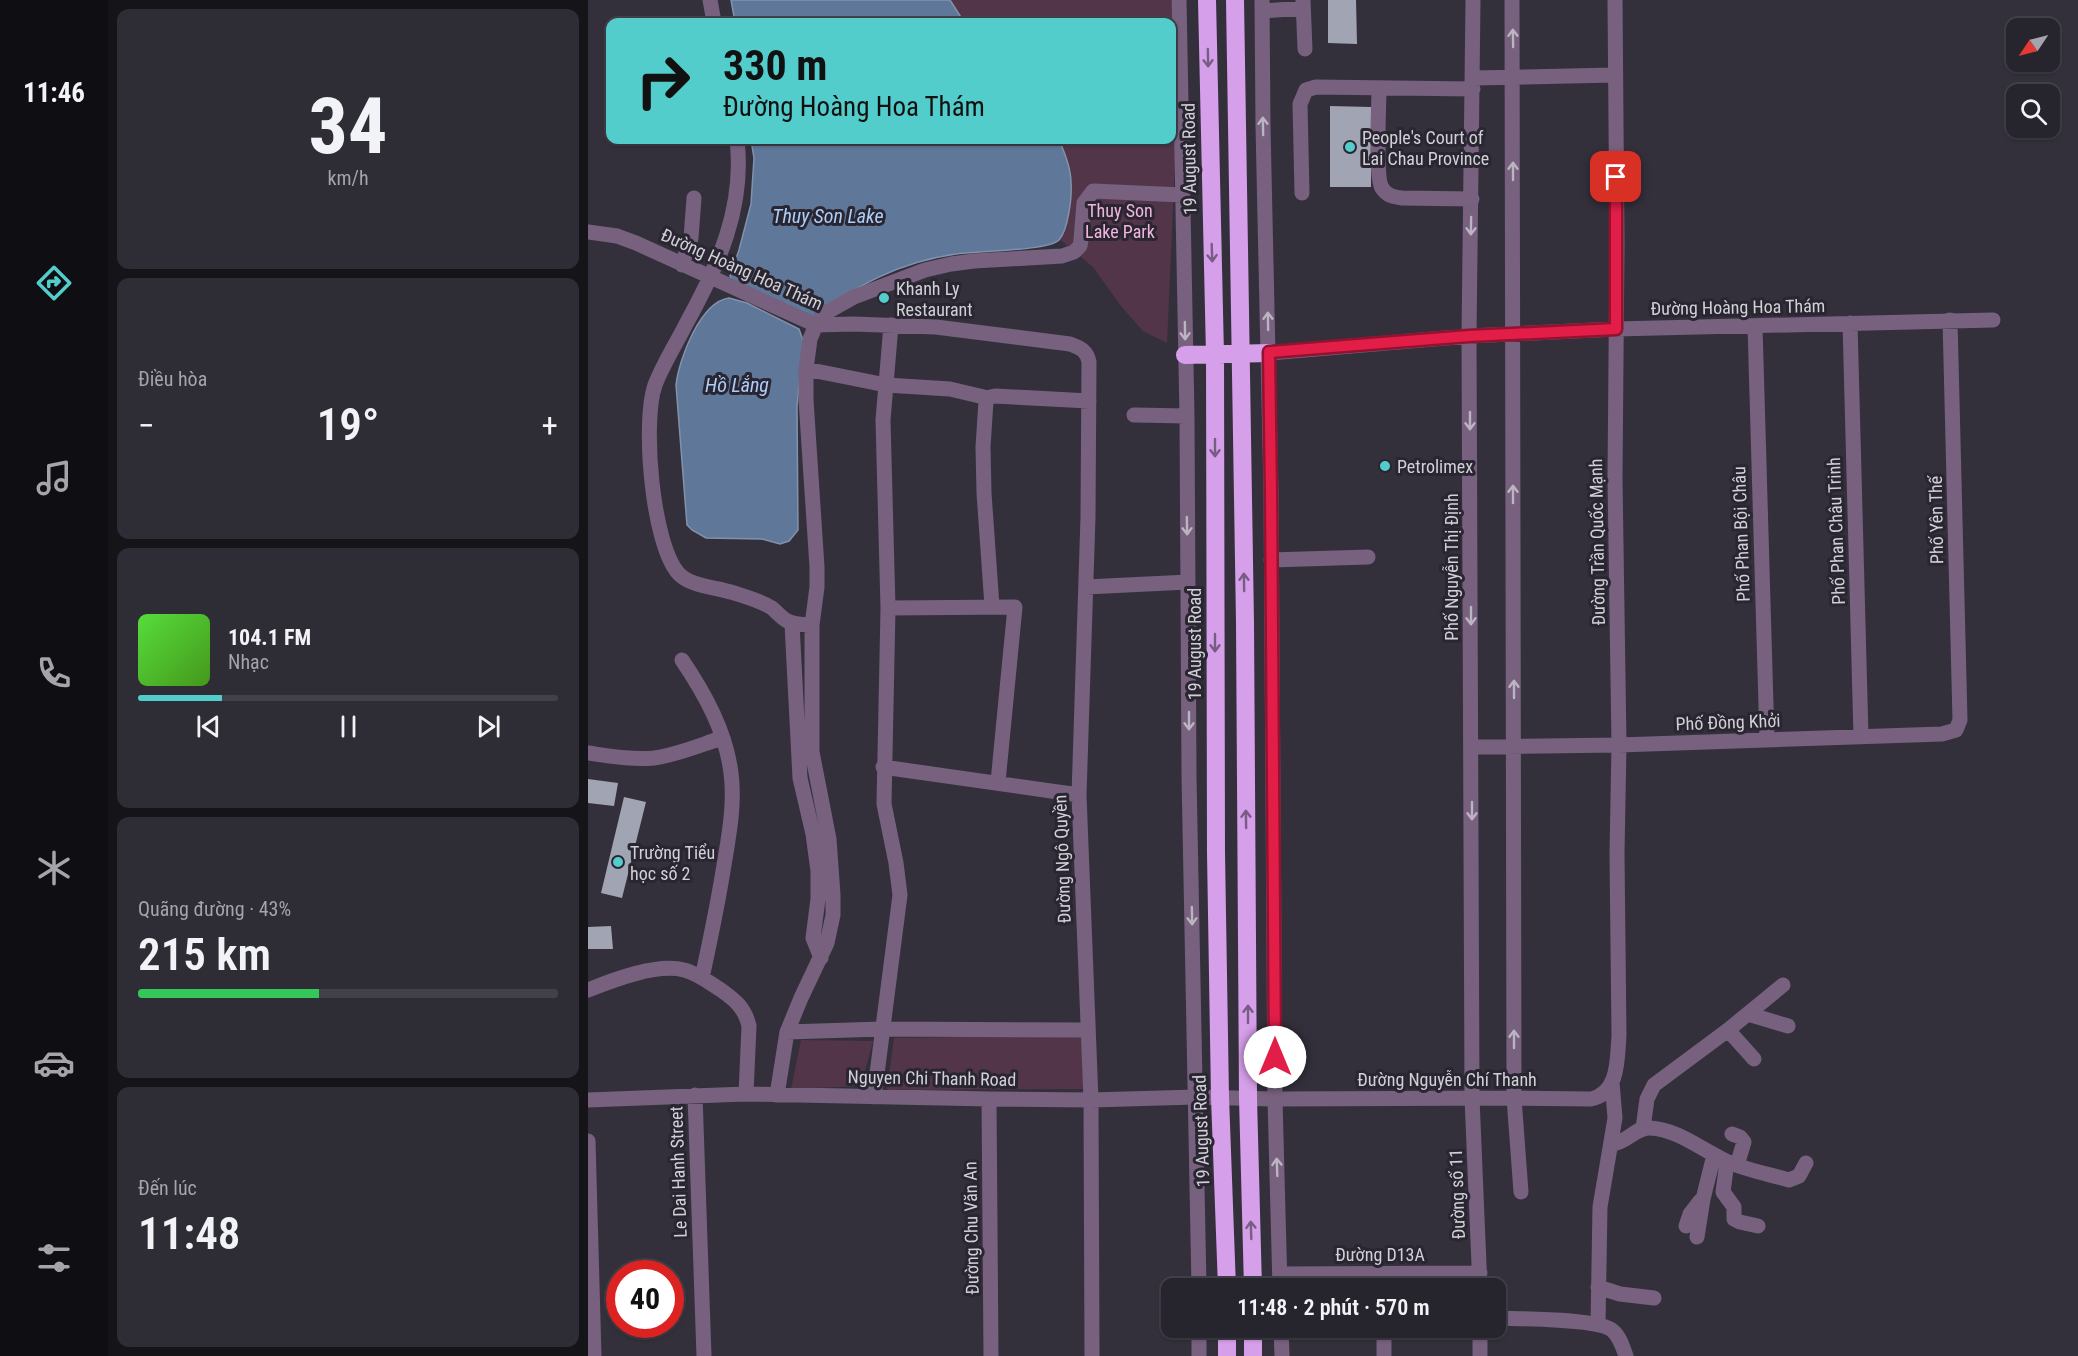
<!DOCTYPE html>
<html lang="vi">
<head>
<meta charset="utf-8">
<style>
	body { margin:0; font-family:"Roboto Condensed",sans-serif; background:#2e2c35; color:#f1f3f6; height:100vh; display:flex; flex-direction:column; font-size:22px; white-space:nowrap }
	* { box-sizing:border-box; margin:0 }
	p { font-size:20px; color:#a4a4aa }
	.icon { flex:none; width:33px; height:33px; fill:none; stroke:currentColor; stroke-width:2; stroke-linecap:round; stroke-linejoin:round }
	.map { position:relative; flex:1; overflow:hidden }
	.sheet { display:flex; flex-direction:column; gap:9px; padding:9px; background:#151419; width:480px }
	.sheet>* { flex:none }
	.hud { position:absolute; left:18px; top:18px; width:570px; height:126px; border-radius:12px; box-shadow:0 2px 4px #0004,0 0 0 2px #424149; background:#53cdcb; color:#111; overflow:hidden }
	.needle { width:39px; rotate:235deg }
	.tools { position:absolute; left:1418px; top:18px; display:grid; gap:12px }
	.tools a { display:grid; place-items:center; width:54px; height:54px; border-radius:12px; background:#26242d; box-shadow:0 2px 4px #0004,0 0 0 2px #424149; font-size:30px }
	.speed { position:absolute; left:18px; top:1260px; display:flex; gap:12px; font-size:30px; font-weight:700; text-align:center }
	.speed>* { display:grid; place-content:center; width:78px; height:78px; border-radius:50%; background:#26242d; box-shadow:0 2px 4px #0004,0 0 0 2px #424149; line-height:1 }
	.speed .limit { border:9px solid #d22; background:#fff; color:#111 }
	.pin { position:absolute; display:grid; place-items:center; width:51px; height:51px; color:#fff; margin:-26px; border-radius:12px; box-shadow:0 3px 9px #0006 }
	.me { position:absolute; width:66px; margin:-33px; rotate:0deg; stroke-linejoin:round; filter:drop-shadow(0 0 4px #0008) }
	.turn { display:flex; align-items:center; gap:21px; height:126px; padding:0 18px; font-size:27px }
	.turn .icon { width:78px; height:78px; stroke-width:2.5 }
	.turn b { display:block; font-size:42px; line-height:51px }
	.big { font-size:45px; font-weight:600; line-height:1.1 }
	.sheet .widget { flex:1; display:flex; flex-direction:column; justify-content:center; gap:9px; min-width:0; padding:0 21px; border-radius:12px; background:#2e2c35 }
	.sheet .dial { align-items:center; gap:0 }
	.dial b { font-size:78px; line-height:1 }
	.song { display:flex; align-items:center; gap:18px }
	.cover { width:72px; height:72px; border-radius:9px; background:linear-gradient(135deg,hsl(110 70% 55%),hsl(100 70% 35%)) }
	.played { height:6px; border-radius:3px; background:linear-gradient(90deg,#53cdcb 20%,#424149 20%) }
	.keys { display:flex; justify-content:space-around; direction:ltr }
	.heat { display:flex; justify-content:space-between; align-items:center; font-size:33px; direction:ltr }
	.charge { height:9px; border-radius:4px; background:linear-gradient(90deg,#34c759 43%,#424149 0) }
	.trip { position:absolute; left:573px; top:1278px; width:345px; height:60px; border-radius:12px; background:#26242d; box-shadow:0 2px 4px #0004,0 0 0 2px #424149; font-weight:600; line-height:60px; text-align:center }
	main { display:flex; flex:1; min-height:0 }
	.tab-bar { display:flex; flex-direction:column; width:108px; justify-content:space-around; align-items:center; background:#0f0e12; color:#a4a4aa }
	.tab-bar .icon { width:42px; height:42px }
	.tab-bar .current { color:#53cdcb }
	.tab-bar b { font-size:27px; color:#f1f3f6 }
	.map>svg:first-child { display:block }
</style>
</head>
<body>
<main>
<nav class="tab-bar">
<b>11:46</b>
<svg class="icon current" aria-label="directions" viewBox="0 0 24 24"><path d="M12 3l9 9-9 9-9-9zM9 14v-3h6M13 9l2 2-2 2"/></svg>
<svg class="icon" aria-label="music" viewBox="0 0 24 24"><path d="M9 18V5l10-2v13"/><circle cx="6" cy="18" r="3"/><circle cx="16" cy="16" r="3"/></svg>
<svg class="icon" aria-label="phone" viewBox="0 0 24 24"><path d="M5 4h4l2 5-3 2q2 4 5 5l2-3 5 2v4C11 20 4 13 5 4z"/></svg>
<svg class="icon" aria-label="climate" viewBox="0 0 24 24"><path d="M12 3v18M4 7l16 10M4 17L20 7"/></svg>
<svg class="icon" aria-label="car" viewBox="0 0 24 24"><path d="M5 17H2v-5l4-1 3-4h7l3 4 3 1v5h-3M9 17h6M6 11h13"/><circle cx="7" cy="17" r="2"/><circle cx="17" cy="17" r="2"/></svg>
<svg class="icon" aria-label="filters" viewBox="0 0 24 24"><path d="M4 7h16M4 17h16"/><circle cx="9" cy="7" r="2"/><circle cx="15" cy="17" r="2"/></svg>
</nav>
<section class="sheet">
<div class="widget dial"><b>34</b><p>km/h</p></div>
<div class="widget"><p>Điều hòa</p>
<div class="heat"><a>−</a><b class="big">19°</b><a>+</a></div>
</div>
<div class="widget">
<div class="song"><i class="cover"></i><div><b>104.1 FM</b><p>Nhạc</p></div></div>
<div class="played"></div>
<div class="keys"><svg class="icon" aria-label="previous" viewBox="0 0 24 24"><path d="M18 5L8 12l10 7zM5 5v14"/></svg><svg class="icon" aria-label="pause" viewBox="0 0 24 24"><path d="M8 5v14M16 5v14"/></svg><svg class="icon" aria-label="next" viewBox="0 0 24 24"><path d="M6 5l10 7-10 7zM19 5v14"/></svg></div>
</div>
<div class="widget"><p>Quãng đường · 43%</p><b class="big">215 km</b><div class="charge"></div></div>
<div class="widget"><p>Đến lúc</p><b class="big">11:48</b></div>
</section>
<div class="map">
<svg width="1490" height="1356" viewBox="0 0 1490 1356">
	<rect width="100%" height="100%" fill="#33303c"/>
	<path fill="#523549" d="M362 0H583L588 140 579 343 555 331 533 306 505 267 471 239 479 225 477 155 471 140H584V22H376Z
		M496 1035 498 1089 299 1090 306 1038Z
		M213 1040 285 1041 273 1086 203 1089Z"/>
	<path fill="#5f7899" stroke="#8292ac" stroke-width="1.5" d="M143 0H362L376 22H147Z
		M163 140H471C477 153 483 169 483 183 484 198 480 230 471 240 460 251 387 251 368 254 311 262 270 285 224 318L145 284 142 276 151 250 163 204 166 158Z
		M141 298 159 303 211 329 217 346 213 363 209 407 210 530 201 541 192 544 174 539 118 538 104 530 99 525 88 385C91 359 112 302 141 298Z"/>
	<path fill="#a1a4b2" d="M740 0H768L769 44 740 43Z
		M742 106 783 107V187H742Z
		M0 779 30 783 26 806 0 803Z
		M36 797 58 802 34 898 13 893Z
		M23 926 25 949H0V927Z"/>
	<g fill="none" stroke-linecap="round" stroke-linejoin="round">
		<path stroke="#77617f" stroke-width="15" d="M122 0 126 22
			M591 0 599 416 601 776 611 1288
			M674 0 675 126 683 492 687 1099 692 1288
			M715 0 717 49
			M885 0 881 336 884 1098 892 1288
			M924 0 926 1098 933 1192
			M674 11 715 8
			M885 78 1027 75
			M791 89C791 107 787 177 794 188 799 196 806 197 814 198L884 199
			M149 140C157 208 130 266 98 324 88 344 75 364 67 385 54 422 64 545 91 574 104 587 129 587 146 593 159 597 173 601 184 608 190 613 195 620 202 622 208 625 217 624 224 625
			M714 193 712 104 718 90 728 87 885 89
			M0 232 29 236 48 243 228 325 265 324 348 327 482 344C493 348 499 351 501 362L500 517 491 795 503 1100 504 1356
			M94 265 103 238 106 198
			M1262 323 1273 737
			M1167 326 1179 740
			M681 353 881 336 1028 329 1405 320
			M218 369 298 385 362 389 400 398
			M546 415 599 416
			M683 560 780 557
			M498 587 600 582
			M404 606 396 493 395 447 398 401 402 397 407 396 501 401
			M300 608 427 607 410 782
			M204 624 212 778 225 834 230 871V899L225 938 233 958
			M94 660C117 694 138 732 143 773 147 804 141 835 136 865 130 903 122 941 114 978
			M884 747 1031 745 1354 734 1368 730 1372 720 1362 320
			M0 753C22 756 44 760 66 758 89 755 112 745 134 738
			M295 767 491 795
			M0 990C25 980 69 963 96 970 109 973 122 983 133 990 147 1000 157 1008 161 1026L158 1094
			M1160 1014 1200 1026
			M1140 1030 1166 1059
			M199 1032 294 1029 500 1030
			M107 1095 116 1356
			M189 1095 199 1032 213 998 239 943 245 915V895L241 839 224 752V625L229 587V567L218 400V369L222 339 228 325 233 318 241 311 266 297 337 270 363 264 386 261 474 256 486 252 492 246 493 240 496 203 505 191 594 195
			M286 1097 312 895 308 863 296 804 300 608 295 420 303 325
			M401 1099 403 1356
			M0 1100 158 1094 401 1099 503 1100 608 1097 687 1099 926 1098 1003 1099C1031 1093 1029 1060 1031 1036L1029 854 1031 745 1027 478 1029 243 1027 0
			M1055 1128 1059 1099 1066 1085 1140 1030 1195 985
			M1144 1134 1152 1137 1156 1142 1149 1165
			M0 1141 6 1356
			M1024 1144C1038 1143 1048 1127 1062 1128 1089 1129 1114 1150 1138 1161 1158 1170 1180 1174 1201 1180L1211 1176 1218 1163
			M1139 1162 1135 1192 1146 1207V1219L1152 1222 1170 1226
			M1098 1226 1102 1214 1112 1201
			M1109 1237 1115 1199 1126 1155
			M692 1274 892 1273
			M1010 1287 1032 1294 1066 1298
			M908 1318C929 1319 1012 1318 1025 1331 1032 1337 1035 1348 1038 1356
			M1010 1324 1012 1207 1027 1118 1024 1082
			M611 1328V1356
			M693 1328 694 1356
			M796 1356V1328
			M892 1356V1328"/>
		<path stroke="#d69fe9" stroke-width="18" d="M619 0 627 355 628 853 632 1097 639 1288
			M647 0 657 623 660 1098 665 1288
			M597 355 681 353
			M639 1328V1356
			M665 1328V1356"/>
	</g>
	<defs><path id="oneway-shaft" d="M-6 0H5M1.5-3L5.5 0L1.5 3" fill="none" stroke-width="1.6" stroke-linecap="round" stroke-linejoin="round" transform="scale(1.5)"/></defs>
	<g stroke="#bbb4c1">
		<use href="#oneway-shaft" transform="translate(925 38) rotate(-91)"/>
		<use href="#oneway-shaft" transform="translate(675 126) rotate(-91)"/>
		<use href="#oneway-shaft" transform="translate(925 171) rotate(-90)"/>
		<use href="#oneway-shaft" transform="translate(883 226) rotate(91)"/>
		<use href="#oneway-shaft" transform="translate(680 321) rotate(-91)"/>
		<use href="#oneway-shaft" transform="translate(597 331) rotate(89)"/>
		<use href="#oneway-shaft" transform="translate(882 421) rotate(90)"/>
		<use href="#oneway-shaft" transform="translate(925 494) rotate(-90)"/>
		<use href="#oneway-shaft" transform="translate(599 526) rotate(89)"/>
		<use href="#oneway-shaft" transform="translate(883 616) rotate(90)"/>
		<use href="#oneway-shaft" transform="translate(926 689) rotate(-90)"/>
		<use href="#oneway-shaft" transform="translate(601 721) rotate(90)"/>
		<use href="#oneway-shaft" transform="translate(884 811) rotate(90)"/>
		<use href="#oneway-shaft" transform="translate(604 916) rotate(89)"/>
		<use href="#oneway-shaft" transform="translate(926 1039) rotate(-90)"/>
		<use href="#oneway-shaft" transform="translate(689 1167) rotate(-92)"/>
	</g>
	<g stroke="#775c84">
		<use href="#oneway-shaft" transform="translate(620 58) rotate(89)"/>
		<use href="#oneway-shaft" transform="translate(624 253) rotate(88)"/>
		<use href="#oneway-shaft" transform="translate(627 448) rotate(90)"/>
		<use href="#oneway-shaft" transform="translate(656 582) rotate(-91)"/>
		<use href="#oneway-shaft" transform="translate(627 643) rotate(90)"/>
		<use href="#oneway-shaft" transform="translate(658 819) rotate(-91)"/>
		<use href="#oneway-shaft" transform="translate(660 1014) rotate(-90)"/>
		<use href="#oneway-shaft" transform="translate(663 1230) rotate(-92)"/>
	</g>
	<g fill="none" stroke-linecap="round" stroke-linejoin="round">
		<g stroke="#92132f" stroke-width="15">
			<path id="route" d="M687 1057 683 492 681 352 881 336 1028 329V177"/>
		</g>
		<use href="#route" stroke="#e11d48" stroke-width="10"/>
	</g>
	<g fill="#53cdcb" stroke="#292632" stroke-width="2">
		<circle cx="762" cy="147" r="6"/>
		<circle cx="296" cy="298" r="6"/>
		<circle cx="797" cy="466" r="6"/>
		<circle cx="30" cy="862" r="6"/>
	</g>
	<g text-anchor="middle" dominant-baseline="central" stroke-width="6" stroke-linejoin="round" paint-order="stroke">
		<g font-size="18" fill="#d2d0d7" stroke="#292632" text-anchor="start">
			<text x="774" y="137">People's Court of<tspan x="774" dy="21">Lai Chau Province</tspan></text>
			<text x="308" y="288">Khanh Ly<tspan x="308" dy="21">Restaurant</tspan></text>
			<text x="809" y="466">Petrolimex</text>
			<text x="42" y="852">Trường Tiểu<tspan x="42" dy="21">học số 2</tspan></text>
		</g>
		<g font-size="18" fill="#d2d0d7" stroke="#292632">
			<text transform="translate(601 159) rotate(-91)">19 August Road</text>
			<text transform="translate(154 269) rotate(24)">Đường Hoàng Hoa Thám</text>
			<text transform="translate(1150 307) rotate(-1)">Đường Hoàng Hoa Thám</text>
			<text transform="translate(1348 520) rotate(-91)">Phố Yên Thế</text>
			<text transform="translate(1248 531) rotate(-92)">Phố Phan Châu Trinh</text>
			<text transform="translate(1153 534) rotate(-92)">Phố Phan Bội Châu</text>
			<text transform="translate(1009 542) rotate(-91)">Đường Trần Quốc Mạnh</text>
			<text transform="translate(863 567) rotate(-90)">Phố Nguyễn Thị Định</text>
			<text transform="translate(606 644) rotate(-90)">19 August Road</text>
			<text transform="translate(1140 722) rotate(-2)">Phố Đồng Khởi</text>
			<text transform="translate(474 859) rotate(-92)">Đường Ngô Quyền</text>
			<text transform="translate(344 1078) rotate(1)">Nguyen Chi Thanh Road</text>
			<text x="859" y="1079">Đường Nguyễn Chí Thanh</text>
			<text transform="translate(613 1131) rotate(-92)">19 August Road</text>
			<text transform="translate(90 1172) rotate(-92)">Le Dai Hanh Street</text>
			<text transform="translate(869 1194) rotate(-92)">Đường số 11</text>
			<text transform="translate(383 1228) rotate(-91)">Đường Chu Văn An</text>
			<text x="792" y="1254">Đường D13A</text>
		</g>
		<g font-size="18" fill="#f2b5df" stroke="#292632">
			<text x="532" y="210">Thuy Son<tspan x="532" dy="21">Lake Park</tspan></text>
		</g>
		<g font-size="20" font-style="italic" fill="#adcefa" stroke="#292632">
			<text x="240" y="216">Thuy Son Lake</text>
			<text x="149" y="385">Hồ Lắng</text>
		</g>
	</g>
</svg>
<div class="tools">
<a><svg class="needle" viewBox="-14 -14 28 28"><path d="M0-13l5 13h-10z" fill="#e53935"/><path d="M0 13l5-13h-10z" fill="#a4a4aa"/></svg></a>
<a><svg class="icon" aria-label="search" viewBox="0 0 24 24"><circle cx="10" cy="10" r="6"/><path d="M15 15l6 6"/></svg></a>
</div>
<div class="speed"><div class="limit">40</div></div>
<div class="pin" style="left:1028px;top:177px;background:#d93025"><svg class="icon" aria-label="arrive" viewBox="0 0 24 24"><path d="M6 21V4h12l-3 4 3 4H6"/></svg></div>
<svg class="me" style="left:687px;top:1057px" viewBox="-20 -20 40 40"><circle r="19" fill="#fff"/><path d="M0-13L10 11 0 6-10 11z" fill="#e11d48"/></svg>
<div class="trip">11:48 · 2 phút · 570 m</div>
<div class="hud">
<div class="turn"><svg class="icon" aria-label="right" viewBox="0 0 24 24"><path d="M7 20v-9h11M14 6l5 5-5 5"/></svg><div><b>330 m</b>Đường Hoàng Hoa Thám</div></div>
</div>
</div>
</main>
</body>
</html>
